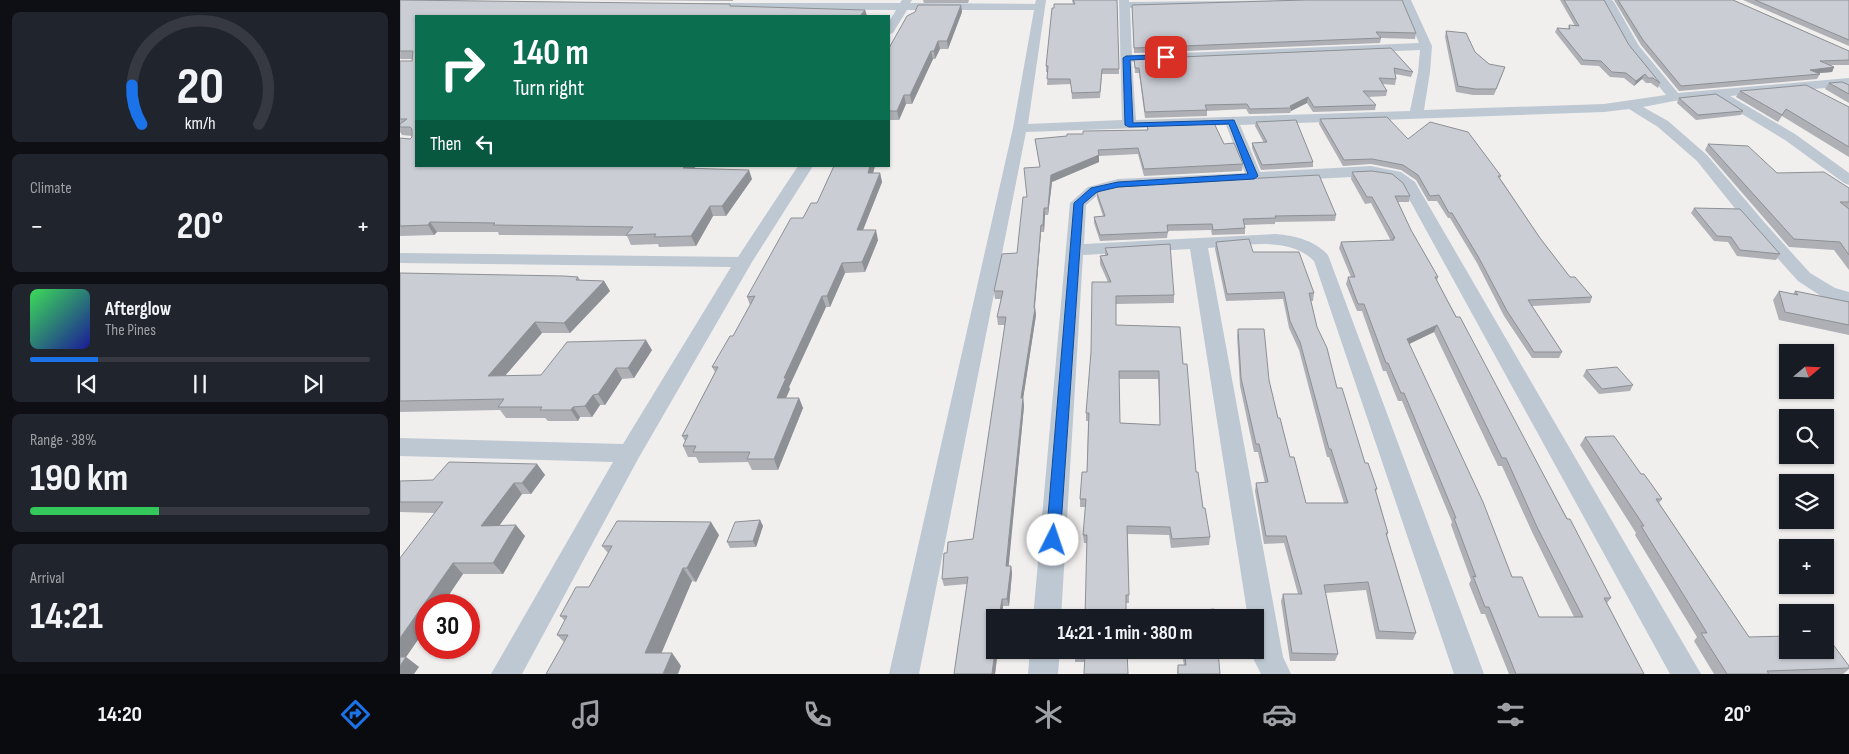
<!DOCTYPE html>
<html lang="en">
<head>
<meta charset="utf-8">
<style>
	body { margin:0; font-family:"Sofia Sans Condensed",sans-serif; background:#20242c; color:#f1f3f6; height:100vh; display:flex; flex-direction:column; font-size:19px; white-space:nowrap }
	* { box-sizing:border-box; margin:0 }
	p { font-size:16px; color:#9ea1a6 }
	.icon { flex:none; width:28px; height:28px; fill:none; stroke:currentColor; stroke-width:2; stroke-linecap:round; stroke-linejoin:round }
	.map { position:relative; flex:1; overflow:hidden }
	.sheet { display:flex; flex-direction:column; gap:12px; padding:12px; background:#0d0f14; width:400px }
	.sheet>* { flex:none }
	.guide { position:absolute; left:15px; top:15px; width:475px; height:152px; border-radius:0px; box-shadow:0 1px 4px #0004; background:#0b6e4f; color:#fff; overflow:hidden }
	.needle { width:32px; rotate:71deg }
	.tools { position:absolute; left:1379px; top:344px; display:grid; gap:10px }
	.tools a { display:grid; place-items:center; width:55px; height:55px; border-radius:0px; background:#171b24; box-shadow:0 1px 4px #0004; font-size:25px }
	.speed { position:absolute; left:15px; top:594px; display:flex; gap:10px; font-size:25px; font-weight:700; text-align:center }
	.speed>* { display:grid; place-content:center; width:65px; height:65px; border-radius:50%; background:#171b24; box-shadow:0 1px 4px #0004; line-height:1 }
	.speed .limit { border:8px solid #d22; background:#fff; color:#111 }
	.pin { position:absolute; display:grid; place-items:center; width:42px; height:42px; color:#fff; margin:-21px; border-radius:10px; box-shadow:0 2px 8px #0006 }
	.me { position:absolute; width:55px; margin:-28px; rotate:4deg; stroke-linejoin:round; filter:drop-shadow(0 0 4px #0008) }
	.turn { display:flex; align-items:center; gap:18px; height:105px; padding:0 15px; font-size:22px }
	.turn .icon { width:65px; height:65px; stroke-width:2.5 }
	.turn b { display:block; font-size:35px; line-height:42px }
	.then { display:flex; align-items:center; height:48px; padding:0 15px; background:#0003; gap:10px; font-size:19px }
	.big { font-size:38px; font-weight:700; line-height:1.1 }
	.sheet .widget { flex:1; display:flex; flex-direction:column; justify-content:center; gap:8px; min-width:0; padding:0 18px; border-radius:8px; background:#20242c }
	.sheet .dial { align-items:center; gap:0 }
	.dial svg { height:130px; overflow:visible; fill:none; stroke:#363941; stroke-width:7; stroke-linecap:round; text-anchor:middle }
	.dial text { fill:#f1f3f6; stroke:none }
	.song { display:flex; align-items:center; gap:15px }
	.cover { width:60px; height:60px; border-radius:8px; background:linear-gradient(135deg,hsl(130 70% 55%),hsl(240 70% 35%)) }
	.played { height:5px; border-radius:2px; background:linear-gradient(90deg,#1a73e8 20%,#363941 20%) }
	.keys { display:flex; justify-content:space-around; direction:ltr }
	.heat { display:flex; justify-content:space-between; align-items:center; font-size:28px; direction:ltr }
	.charge { height:8px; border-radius:4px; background:linear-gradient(90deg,#34c759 38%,#363941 0) }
	.trip { position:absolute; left:586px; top:609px; width:278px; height:50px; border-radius:0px; background:#171b24; box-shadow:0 1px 4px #0004; font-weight:700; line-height:50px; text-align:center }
	.dock { display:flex; height:80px; justify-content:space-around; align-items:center; background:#090b0e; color:#9ea1a6 }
	.dock .icon { width:35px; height:35px }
	.dock .current { color:#1a73e8 }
	.dock b { font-size:22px; color:#f1f3f6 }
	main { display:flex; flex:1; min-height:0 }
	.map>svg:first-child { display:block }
</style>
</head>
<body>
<main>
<section class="sheet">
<div class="widget dial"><svg viewBox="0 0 100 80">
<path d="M14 69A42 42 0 1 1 86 69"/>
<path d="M14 69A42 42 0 0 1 8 45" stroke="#1a73e8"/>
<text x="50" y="56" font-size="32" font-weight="700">20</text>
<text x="50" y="72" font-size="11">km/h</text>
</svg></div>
<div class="widget"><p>Climate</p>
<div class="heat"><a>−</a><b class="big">20°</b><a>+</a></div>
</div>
<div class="widget">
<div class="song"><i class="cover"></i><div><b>Afterglow</b><p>The Pines</p></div></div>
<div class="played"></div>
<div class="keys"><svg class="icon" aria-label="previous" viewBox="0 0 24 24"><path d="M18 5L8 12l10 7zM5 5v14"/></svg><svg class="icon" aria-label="pause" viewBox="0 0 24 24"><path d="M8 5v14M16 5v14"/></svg><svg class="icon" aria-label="next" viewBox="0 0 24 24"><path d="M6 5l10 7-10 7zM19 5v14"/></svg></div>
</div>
<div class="widget"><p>Range · 38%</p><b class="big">190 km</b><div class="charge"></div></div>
<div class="widget"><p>Arrival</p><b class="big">14:21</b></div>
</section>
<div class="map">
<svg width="1449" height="674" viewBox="0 0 1449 674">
	<rect width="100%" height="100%" fill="#f1eeee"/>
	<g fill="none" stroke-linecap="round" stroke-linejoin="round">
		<path fill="#bdc8d2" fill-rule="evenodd" d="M502 0H512L510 3 635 4 636 0H646L628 124 722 120 719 0H729V2L909 0 904 3 730 8 732 55 1019 43 1001 0H1011L1032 46 1030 72 1024 110 1204 104 1266 95 1229 49 1202 0H1212L1214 2 1239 46 1278 93 1449 78V86L1330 96 1395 134 1449 173V185L1444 183 1385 140 1314 97 1274 101 1243 107 1268 121 1307 155 1365 223 1410 273 1435 288 1449 292V304L1421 296 1398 281 1353 231 1297 161 1258 127 1229 109 1204 112 840 125 860 172 971 166 1001 172 1015 182 1301 674H1270L1003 188 991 179 971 176 718 189 700 193 686 205 684 244 876 234C896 236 914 240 928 255L1084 674H1054L914 261C889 235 840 246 808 248L883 657 891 674H861L854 660 853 650H855V618H848L790 249 683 255 661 618H633L670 203 688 187 718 179 845 173 826 125 626 132 519 674H489L613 128 634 10H507L493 33 489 34V22L496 10 304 9 299 6 304 3H500ZM1020 50 1018 72 1010 111 736 120 732 62Z
			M398 166H413L352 262 238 459 122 674H91L213 462 0 456V438L223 444 331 267 0 263V253L338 257Z
			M630 650H660L658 674H628Z"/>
	</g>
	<path fill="#aeb0b6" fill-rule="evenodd" d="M0 0 465 10 467 16H16V166H296L294 168 352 179 326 216H313L296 246 259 247 258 244 231 245 227 236 99 235 98 232H37L34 235 0 236V138L10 139 12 136 2 135 0 132V61H12V59H0Z
		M187 0H333V1Z
		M523 0H569L568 3H524Z
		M672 0H717L719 74H702L700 98 672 99 671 84 647 85 648 72H646V66L654 8 673 4Z
		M1160 0H1204L1229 45 1260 83 1258 88 1251 83H1246L1242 79 1234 86 1224 78 1210 77 1199 66 1181 65 1155 32 1157 28 1168 29 1169 25 1175 26Z
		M1214 0H1333L1449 51V65H1430L1434 67 1432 72 1418 73 1420 74 1417 79 1279 91 1241 45Z
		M1343 0H1449V46Z
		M561 5 562 12 548 49H540L535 59H533L512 104H506L499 120H489V48Z
		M732 5 1016 33 1015 39 981 38 980 43 734 53Z
		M1046 31 1075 52 1089 64 1103 73 1094 95H1073L1056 92 1045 37Z
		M991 48 1013 72 1011 77 995 74 996 79 995 85 982 84 987 91 986 96 968 97 976 105 975 110 913 112 907 103 891 111 890 113 849 114 846 109 807 111V116L745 118 739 73H735L734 59Z
		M1429 83 1449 85V103L1425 89Z
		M1340 91 1449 107V157L1382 116 1378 122 1336 97Z
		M1279 98 1343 111 1341 115 1296 120 1277 103Z
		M920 119 1008 139 1101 176 1100 178 1140 238 1170 277 1192 297 1190 303 1132 306 1162 352 1159 358H1132L1104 316 1077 263 1050 218H1048L1037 201H1028L1016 180 1001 170 971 164 943 166 919 124Z
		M856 122 913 162V167L861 170 852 148V143H864L855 126Z
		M747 123 824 144 843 164 842 171 744 176 738 154 699 156V162L652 182 648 215H645L644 232H641L635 308 636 315 623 398 624 406 622 427 608 566H611L612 573 609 606H603L595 674H554L567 584 544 586 542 579 547 553 573 539 605 325H598L597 317 601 299H595L594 291 617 253 627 197 640 167 635 139 747 130Z
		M1308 144 1377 173 1449 188V208L1448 209H1449V270L1434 250 1389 247 1305 150Z
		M434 166H475L473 173H480L482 182 463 230 478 240 465 272 445 273 430 307H426L389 387 390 389 386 398H399L403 408 378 470H352L348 462 299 463 296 457H288L283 446 285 441 282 436 315 372 312 367 333 336 350 305 347 297 403 218 417 203Z
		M952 172 1010 196 1009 202H998L1011 230 1038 277 1037 281 1211 598 1207 603 1244 674H1109L1085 614H1081L1069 584 1071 580 1051 525 1052 522 1002 401H998L986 371H983L962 311H957L946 284 948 277H951L939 248 941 242 991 241 971 203 965 204 951 179ZM1034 332 1098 466H1102L1133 534 1174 617H1139L1112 577 1009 344Z
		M697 193 936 215 935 221 875 222V224L845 225V234L812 235 811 230 768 231 767 238 700 241 694 223V217L703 216 697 198Z
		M1294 208 1380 254 1376 260 1337 256 1328 242 1314 241 1291 213Z
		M816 242 853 252 914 293 913 301H911L917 327 937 388 965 463 977 489 976 491 988 533 987 536 1016 633 1013 640 976 639 966 590 925 593 938 654 935 661H890L881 601 883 594H898L884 543 864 544 855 491 856 483H865L858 452H854L840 386 837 336 838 329 869 380 878 418 890 457 906 503H944L929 457H927L899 350 889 328 883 299 826 301 815 249Z
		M705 248 774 295V303L716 304V325L783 364 796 472 803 508 810 537 809 545 771 548 769 535 728 534 729 603H726L686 543H684L683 535 686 507H680V499L687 472 688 421H686V413L708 282 700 264V256L705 255ZM719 379H758L760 425 720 423Z
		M0 273 178 277 180 280 204 281 210 291 170 333H142L105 376 141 375 252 350 234 378 222 379 205 405H200L192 417H180L178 421H148L145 418H106L100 410 0 412Z
		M1379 291 1393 294 1395 291 1449 302V335L1379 320 1373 300Z
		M1186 370 1233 385 1230 391 1199 394 1183 376Z
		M1185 437 1241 474 1262 499 1259 503 1349 637 1449 666V669L1443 674H1314L1294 641 1297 637 1235 535 1236 533 1180 445Z
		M137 464 145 475 131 494H122L99 526 125 536 103 574H63L42 605H26V628L6 657 19 667 0 674 35 513 0 512V481L33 480Z
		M360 520 363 526 356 547 330 548 327 542Z
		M319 535 296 582 292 581 261 653H272L281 666 164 642 157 635 165 621 160 616 189 587 208 553 202 546Z
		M727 650 685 662H675V655Z
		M781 650H822L821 655H818L820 674H777L778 665H784Z"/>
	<path fill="#8d9094" d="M561 5 562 12 548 49 547 41Z
		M465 10 467 16H460Z
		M538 41 540 49 535 59 534 51Z
		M531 51 533 59 512 104 510 95Z
		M1434 67 1432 72 1407 74 1410 70Z
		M1245 74 1242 79 1234 86 1236 81Z
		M504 95 506 104 499 120 497 111Z
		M908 97 907 103 891 111V108L890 106Z
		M699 155V162L652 182 648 215V208L651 175Z
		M285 166H296L287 178 283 168Z
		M470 166H475L470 183 468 173Z
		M349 170 352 179 326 216 322 206Z
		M480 173 482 182 459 240 457 230Z
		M310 206 313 216 296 246 291 236Z
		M644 208 645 215 644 232 643 225Z
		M30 222 37 232 34 235 28 225Z
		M641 225V232L634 315V308Z
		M476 230 478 240 465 272 462 262Z
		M442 263 445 273 430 307 427 296Z
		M204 281 210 291 170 333 164 323Z
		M422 296 426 307 389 387 390 389 381 409 377 398 384 378Z
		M635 308 636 315 622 406 621 398Z
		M135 322 142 333 96 386 88 376Z
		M1037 325 1034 332 1005 346 1007 339Z
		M246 340 252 350 234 378 228 368Z
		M216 368 222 379 205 405 198 394Z
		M193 395 200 405 192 417 185 406Z
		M399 398 403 408 378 470 374 459Z
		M623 398 624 406 622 427 608 573 606 566Z
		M173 407 180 417 178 421 171 410Z
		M137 464 145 475 131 494 122 483Z
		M114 483 122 494 91 537 81 526Z
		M360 520 363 526 356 547 353 541Z
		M311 522 319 535 296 582 287 568Z
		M116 525 125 536 103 574 93 563Z
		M53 563 63 574 42 605H26V628L6 657 19 667 14 674H0V638Z
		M611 566 612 573 609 606 607 599Z
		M283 568 292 581 256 666 245 653Z
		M602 599 603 606 602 618H599Z
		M595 650H598L595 674H592Z
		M272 653 281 666 278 674H263Z"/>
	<path fill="#cacdd4" stroke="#8d9094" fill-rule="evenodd" d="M0 0 330 4V6L465 10 460 16H16V166H285L283 168 349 170 322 206H310L291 236 254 237 256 234 226 235 233 227 93 225 95 223 30 222 28 225 0 226V138L10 139 12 137V129L10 127H0V124L7 119H0V61H12L13 51H0Z
		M673 0H717L719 69H702L700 92 672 93 670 79H647L648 66H646L652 8H654V4H675Z
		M905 0H1002L1016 33 976 32 981 38 734 48 732 5Z
		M1164 0H1204L1229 45 1260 83 1253 78H1248L1245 74 1236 81 1226 73 1212 72 1201 61 1183 60 1157 28 1170 29 1169 25 1179 26Z
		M1218 0H1333L1449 51V60L1420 61 1434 67 1410 70 1420 74 1281 86 1243 40Z
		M1355 0H1449V40Z
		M518 5H561L547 41H538L534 51H531L510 95H504L497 111H489V48L507 16 515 12Z
		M1046 31 1066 33 1075 52 1089 64 1105 67 1096 89H1075L1058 86Z
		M991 48 1013 72 994 68 996 79 979 78 987 91H963L976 105 914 107 908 97 890 106 891 108 850 109 847 104 805 105 807 110 745 112 739 68H735L734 59Z
		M1442 82 1449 85V94L1429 83Z
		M1406 85 1449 107V147L1386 109 1382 115 1340 91Z
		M1316 94 1343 111 1298 115 1279 98Z
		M987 117 1008 139 1030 122 1068 132 1101 176H1098L1140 238 1170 277H1175L1192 297 1128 300 1162 352H1134L1107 311 1079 258 1052 213H1049L1039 195 1030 196 1018 175 1003 165 972 159 944 160 920 119Z
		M896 120 913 162 862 165 852 143 867 142 856 122Z
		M813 121 824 144 834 143 843 164 744 169 738 148 698 150 699 155 651 175 648 208H644L643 225H641L634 308H635L621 398H623L621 419 606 566H611L607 599H602L599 618H595V650L592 674H554L568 577 542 579 544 553H547L548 542 573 539 606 317H597L603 291H594L602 254 617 253 623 197H627L624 168 640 167 635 139 667 136V134H683V131L748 130 747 123Z
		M1308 144 1348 146 1377 173 1424 172 1449 188V202H1440L1449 209V255L1440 242 1394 239Z
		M434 166H470L468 173H480L457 230H476L462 262 442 263 427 296H422L384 378H386L377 398H399L374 459H347L350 452H293L296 446H283L288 435 282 436 318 367H312L330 336H333L355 296 347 297 391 218H403L411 203H417Z
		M972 171 992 174 1003 183 1010 196H995L1011 230 1038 277H1035L1056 317H1060L1167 519H1170L1211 598H1204L1244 674H1116L1089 607H1085L1073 576 1076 577 1054 518H1056L1004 393H1001L988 363H986L964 304H958L948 277H955L941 242 994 240 993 238H995L972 197H967L952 172ZM1037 325 1102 458H1106L1137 527 1183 617H1139L1122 577H1112L1083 502 1007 339Z
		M919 175 936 215 875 216 876 218 843 219 845 228 813 230 812 224 767 225 768 232 700 235 694 217 705 216 697 193 704 188 748 185V184Z
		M1294 208 1340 209 1380 254 1340 250 1331 237 1317 236Z
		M849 239 853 252H899L914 293H909L917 327 927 348 937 388H942L965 463H968L977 489H975L988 533H986L1016 633 979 631 968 582 924 585 938 654 892 653 883 594H902L886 536H866L856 483 868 482 859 444H856L841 378 838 329H864L869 380 878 418H880L890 457H894L906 503H948L931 449H929L900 342 890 321 884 292 827 294 816 242Z
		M770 244 774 295 716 296V325L780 327 783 364H787L796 472H798L803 508H805L810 537 772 539 770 527 727 526 729 595H726V618H685L687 535H683L686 499H680L682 472H687L689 413H686L691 352 692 282H711L700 256 708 255 705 248ZM719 371H759L760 425 720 423Z
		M0 273 164 276 178 277 176 280 204 281 164 323 135 322 88 376 141 375 167 342 246 340 228 368H216L198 394 193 395 185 406 173 407 171 410H140L142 407H98L104 399 0 401Z
		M1379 291 1398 295 1395 291 1449 302V325L1385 312Z
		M1217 367 1233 385 1202 389 1186 370Z
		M1214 436 1241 474H1244L1262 499H1256L1349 637 1388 636V650H1425V635H1426L1449 666V668L1367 671 1369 674H1327L1301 633H1307L1241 526H1244L1185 437Z
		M49 462 137 464 122 483H114L81 526 116 525 93 563H53L0 638V558L43 502H0V481L33 480Z
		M360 520 353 541 327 542 335 522Z
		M217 521 311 522 287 568H283L245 653H272L263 674H146L168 635H157L167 616H160L176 587H189L212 546H202Z
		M814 609 816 618H778L777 613Z
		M675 650H727L728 674H684L685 655H675Z
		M784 650H818L820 674H778V665H786Z
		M0 657H6L0 666Z"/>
	<path fill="#1a73e8" stroke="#114b97" d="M766 55 769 57 768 58 730 60 733 123 834 120 858 176 854 179 718 187 697 192 683 204 660 540 658 545 653 546 648 545 646 540 674 203 691 188 718 182 848 174 829 124 729 127 725 125 723 58 726 56Z"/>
</svg>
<div class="tools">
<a><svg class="needle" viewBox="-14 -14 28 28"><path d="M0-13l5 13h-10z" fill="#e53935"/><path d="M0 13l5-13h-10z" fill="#9ea1a6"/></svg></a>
<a><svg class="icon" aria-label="search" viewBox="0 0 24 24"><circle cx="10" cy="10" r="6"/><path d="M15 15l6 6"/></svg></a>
<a><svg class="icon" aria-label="layers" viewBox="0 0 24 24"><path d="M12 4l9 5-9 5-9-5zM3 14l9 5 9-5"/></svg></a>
<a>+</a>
<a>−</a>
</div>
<div class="speed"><div class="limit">30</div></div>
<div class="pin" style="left:766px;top:57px;background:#d93025"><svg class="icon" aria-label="arrive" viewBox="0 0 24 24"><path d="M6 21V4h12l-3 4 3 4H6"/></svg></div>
<svg class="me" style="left:653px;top:540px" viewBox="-20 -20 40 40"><circle r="19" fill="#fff"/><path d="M0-13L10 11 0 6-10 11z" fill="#1a73e8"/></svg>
<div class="trip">14:21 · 1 min · 380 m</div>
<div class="guide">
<div class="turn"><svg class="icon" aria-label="right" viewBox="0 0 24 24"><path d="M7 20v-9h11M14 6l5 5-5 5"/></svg><div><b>140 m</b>Turn right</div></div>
<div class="then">Then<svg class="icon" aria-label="left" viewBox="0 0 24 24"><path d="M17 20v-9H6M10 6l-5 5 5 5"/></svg></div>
</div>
</div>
</main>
<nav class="dock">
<b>14:20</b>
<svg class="icon current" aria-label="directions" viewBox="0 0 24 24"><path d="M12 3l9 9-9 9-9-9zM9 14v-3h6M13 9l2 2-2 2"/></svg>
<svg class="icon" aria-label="music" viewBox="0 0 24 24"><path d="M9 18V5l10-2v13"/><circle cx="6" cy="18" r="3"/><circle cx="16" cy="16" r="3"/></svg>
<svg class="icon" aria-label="phone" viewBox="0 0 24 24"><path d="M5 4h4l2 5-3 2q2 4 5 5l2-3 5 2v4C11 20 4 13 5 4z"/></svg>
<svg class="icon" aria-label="climate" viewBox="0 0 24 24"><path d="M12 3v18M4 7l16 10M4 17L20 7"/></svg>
<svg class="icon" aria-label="car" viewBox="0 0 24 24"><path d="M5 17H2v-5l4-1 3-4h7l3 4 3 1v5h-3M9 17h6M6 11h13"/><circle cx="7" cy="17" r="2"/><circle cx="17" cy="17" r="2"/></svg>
<svg class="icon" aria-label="filters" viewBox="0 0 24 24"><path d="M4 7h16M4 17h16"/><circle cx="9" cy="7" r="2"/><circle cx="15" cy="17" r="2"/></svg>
<b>20°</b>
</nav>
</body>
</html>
